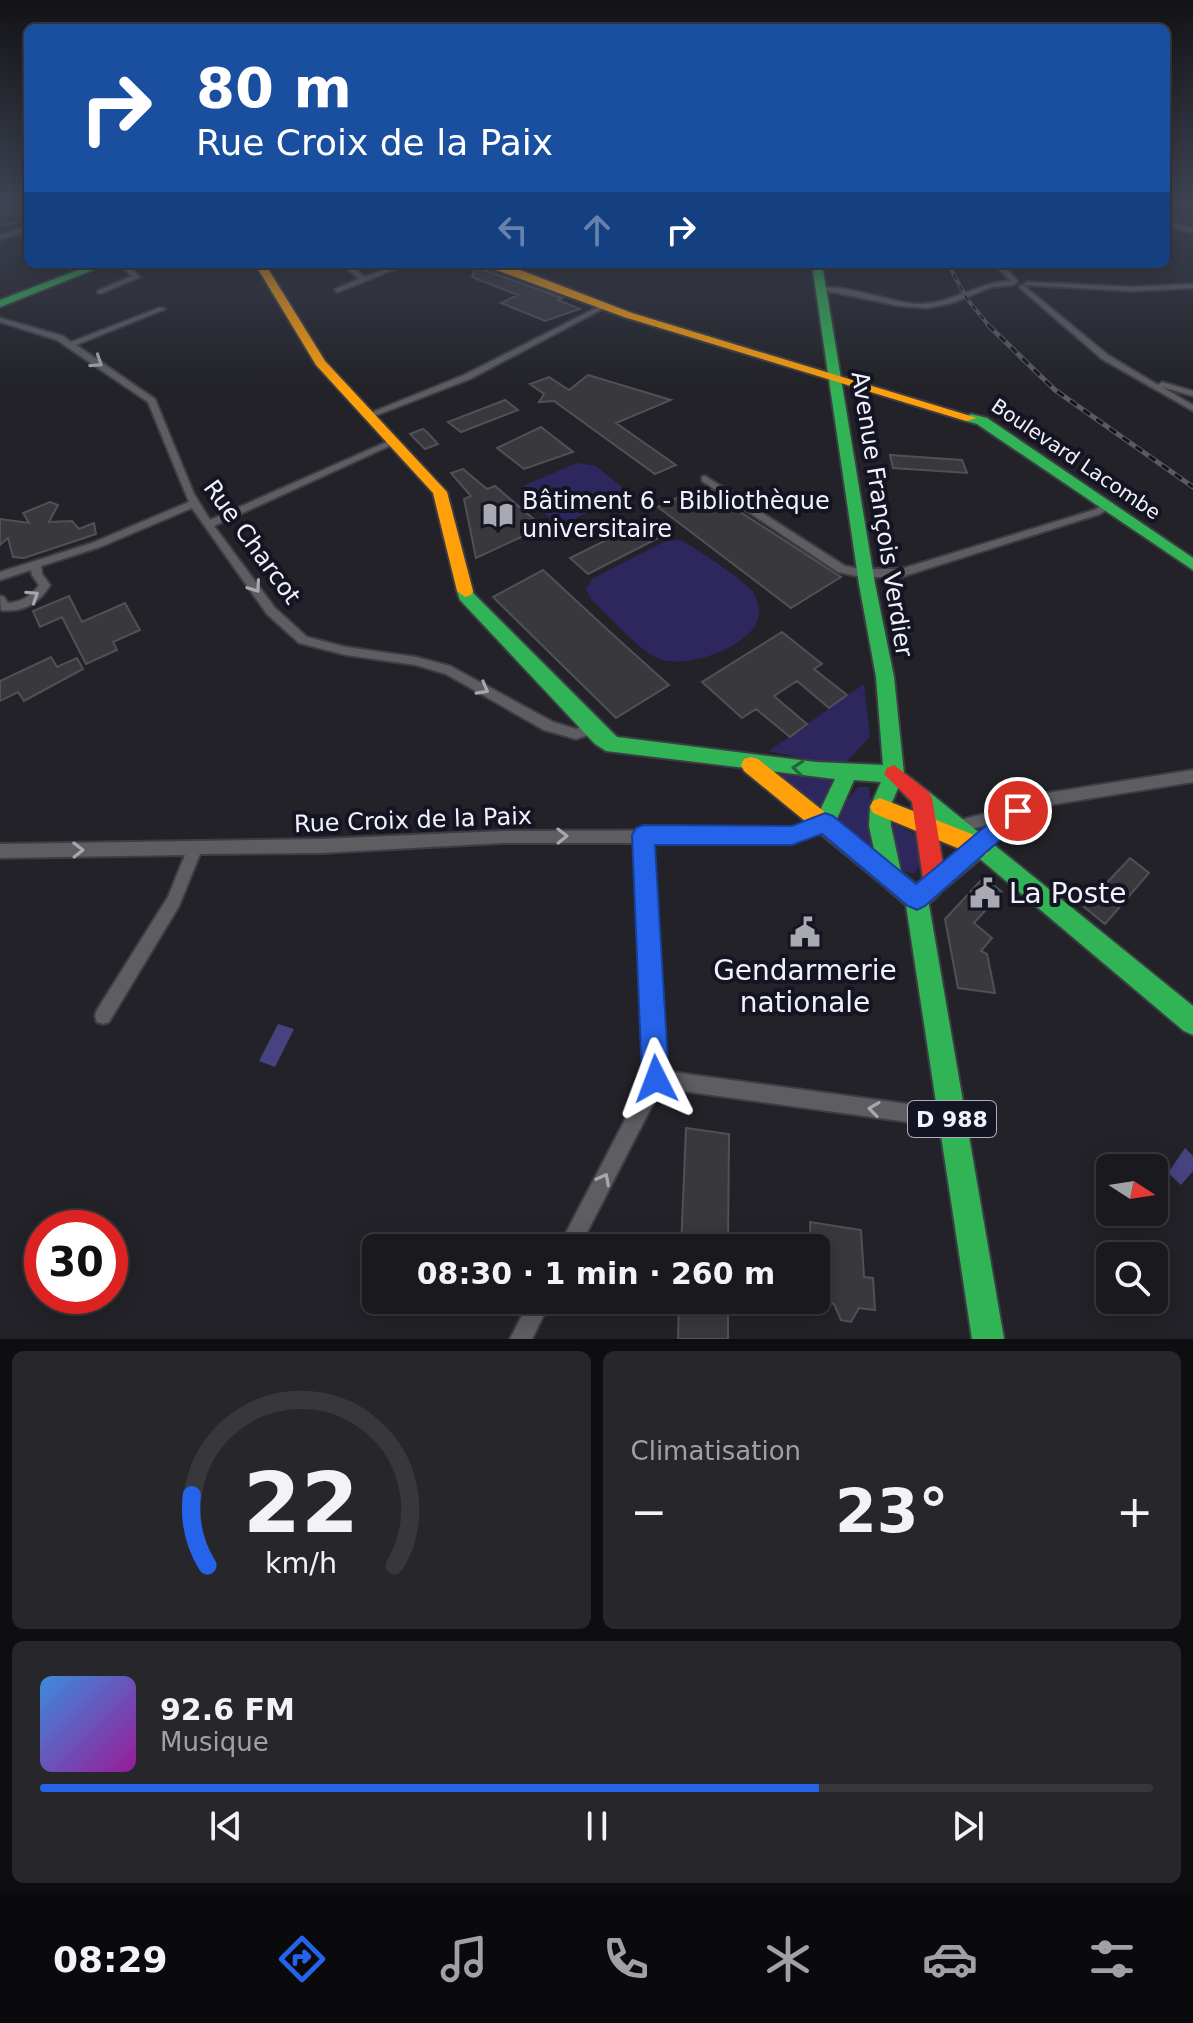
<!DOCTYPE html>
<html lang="fr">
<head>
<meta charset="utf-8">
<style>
	body { margin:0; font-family:"DejaVu Sans",sans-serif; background:#27272b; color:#f1f3f6; height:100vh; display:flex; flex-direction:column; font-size:30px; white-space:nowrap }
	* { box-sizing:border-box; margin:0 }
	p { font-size:26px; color:#9fa1a4 }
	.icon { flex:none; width:44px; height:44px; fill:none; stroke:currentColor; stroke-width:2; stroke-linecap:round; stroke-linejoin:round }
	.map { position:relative; height:1339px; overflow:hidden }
	.drawer { display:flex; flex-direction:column; gap:12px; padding:12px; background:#0e0e10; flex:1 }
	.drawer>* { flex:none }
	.banner { position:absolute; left:24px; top:24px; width:1146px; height:244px; border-radius:12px; box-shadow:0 4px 20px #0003,0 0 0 2px #38383c; background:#1a4fa0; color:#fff; overflow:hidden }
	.needle { width:52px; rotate:102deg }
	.controls { position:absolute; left:1096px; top:1154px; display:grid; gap:16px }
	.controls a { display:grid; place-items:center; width:72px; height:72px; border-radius:12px; background:#1a1a1e; box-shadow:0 4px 20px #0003,0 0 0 2px #38383c; font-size:40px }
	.speed { position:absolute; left:24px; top:1210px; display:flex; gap:16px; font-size:40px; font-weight:700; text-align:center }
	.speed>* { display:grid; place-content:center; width:104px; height:104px; border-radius:50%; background:#1a1a1e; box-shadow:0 4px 20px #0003,0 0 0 2px #38383c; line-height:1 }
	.speed .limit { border:12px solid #d22; background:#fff; color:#111 }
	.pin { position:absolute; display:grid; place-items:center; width:68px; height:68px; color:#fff; margin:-34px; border:4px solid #fff; border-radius:50%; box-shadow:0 2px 8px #0007 }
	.me { position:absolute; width:88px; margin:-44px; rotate:357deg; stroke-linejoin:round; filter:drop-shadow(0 0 6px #0008) }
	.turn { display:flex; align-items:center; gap:28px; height:168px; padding:0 40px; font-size:36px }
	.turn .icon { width:104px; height:104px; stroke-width:2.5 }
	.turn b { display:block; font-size:56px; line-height:68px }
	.lanes { display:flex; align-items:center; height:76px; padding:0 40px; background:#0003; justify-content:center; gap:40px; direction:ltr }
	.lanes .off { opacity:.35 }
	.big { font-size:60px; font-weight:700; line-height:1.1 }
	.drawer .card { flex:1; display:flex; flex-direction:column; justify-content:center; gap:12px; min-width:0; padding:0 28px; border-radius:12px; background:#27272b }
	.drawer .dial { align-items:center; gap:0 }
	.dial svg { height:208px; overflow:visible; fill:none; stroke:#38383c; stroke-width:7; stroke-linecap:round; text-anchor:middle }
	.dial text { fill:#f1f3f6; stroke:none }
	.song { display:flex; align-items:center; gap:24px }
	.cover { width:96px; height:96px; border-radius:12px; background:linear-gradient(135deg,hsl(210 70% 55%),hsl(300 70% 35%)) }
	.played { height:8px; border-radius:4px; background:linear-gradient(90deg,#2563eb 70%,#38383c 70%) }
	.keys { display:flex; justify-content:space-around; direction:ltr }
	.heat { display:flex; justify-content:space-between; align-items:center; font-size:44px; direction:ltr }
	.drawer .tiles { flex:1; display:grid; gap:12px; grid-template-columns:1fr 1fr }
	.card:last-child { grid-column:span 2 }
	.trip { position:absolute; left:362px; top:1234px; width:468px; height:80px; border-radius:12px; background:#1a1a1e; box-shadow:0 4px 20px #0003,0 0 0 2px #38383c; font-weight:700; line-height:80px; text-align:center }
	.menu { display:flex; height:128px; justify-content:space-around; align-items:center; background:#0a0a0c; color:#9fa1a4 }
	.menu .icon { width:56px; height:56px }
	.menu .on { color:#2563eb }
	.menu b { font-size:36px; color:#f1f3f6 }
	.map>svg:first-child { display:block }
</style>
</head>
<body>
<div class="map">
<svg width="1193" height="1339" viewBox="0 0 1193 1339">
	<rect width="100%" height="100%" fill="#222228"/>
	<path fill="#2e275e" d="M577 463 596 466 623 488V495L566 523H556L522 496 521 490 525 485Z
		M680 540C694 546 745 581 754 593 756 597 759 607 759 611 761 645 682 673 655 657 636 647 608 615 591 599L586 589 592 579 665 541Z
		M864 684 870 737 846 762 815 761 769 751Z
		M766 769 824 777 834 783 818 812Z
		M858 787H869L877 854 839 823 841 808Z
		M888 824H895L920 837 922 860 914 874 904 871 891 848Z"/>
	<path fill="#474381" d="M278 1024 294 1029 275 1067 259 1061Z
		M1185 1148 1193 1156V1171L1181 1185 1168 1173Z"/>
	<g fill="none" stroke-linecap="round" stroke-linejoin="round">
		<path stroke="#474381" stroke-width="2" d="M0 225 28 220"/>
	</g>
	<path fill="#38383d" stroke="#505056" stroke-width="2" d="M476 267 562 298 558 300 580 309 545 321 501 303 518 295 472 277Z
		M588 375 671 400 616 423 676 465 655 474 554 401 539 402 544 394 530 384 549 377 569 390Z
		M505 400 518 410 461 432 448 422Z
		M541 427 573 452 524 469 497 448Z
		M423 429 427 432 438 444 425 449 410 434Z
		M890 455 962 460 967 473 893 468Z
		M463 469 487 489 495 486 543 527 476 558 464 499 471 496 451 473Z
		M700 487 731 510 734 508 841 577 791 608 658 507Z
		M50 502 58 505 49 522 72 521 79 529 94 523 96 534 24 558 13 557 8 538 0 545V519L29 523 23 513Z
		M641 523 660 537 588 574 570 558Z
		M543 570 610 632 669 685 616 718 493 597Z
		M69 596 82 622 125 603 140 630 113 642 117 650 86 664 62 617 40 627 33 611Z
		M782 632 822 664 814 669 847 695 829 708 797 681 774 696 807 724 790 737 756 709 742 718 702 682Z
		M51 657 57 667 77 658 83 669 24 701 18 692 0 701V681Z
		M1130 858 1149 873 1105 924 1084 907Z
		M984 877 1002 892 974 923 992 938 981 951 987 954 995 993 958 988 945 919Z
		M686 1128 729 1134 728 1248H681Z
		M810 1222 861 1230 864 1277 873 1278 875 1310 859 1308 851 1322 841 1320 834 1304 816 1301V1248H811Z
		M679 1300H728V1339H678Z"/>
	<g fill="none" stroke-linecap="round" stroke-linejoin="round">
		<g stroke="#3d3e44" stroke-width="4">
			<path id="street" d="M1166 221 1193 229V233L1166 225Z
				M28 227V231L0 239V235Z
				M119 264H126L140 277 102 293H98V291L132 276Z
				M341 264H348L365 277 399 264H408L338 292 335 290 336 289 359 279Z
				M994 264H1001L1017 280V282L1012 285 992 287 952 303 927 308 900 306 818 289C839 282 889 302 915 304 949 306 977 282 1011 281Z
				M1027 282 1132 287 1193 284V288L1132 291 1025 285 1024 284Z
				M1020 286H1024L1108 355 1158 385 1162 382 1193 391V396L1162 387 1193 405V411L1102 359 1020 288Z
				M604 304 606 305V307L470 379 372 417 365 415 464 375Z
				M159 308 165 309 76 345 155 399 194 494 210 520 391 440 394 439 398 442 214 526 275 608 307 637 346 647 416 657 450 666 553 722 576 729 593 723 598 724 599 728 598 732 576 739 544 730 446 674 416 665 346 655 299 643 267 614 192 508 100 547 41 566 42 574 50 585C40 603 22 613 1 610L0 596 4 597 8 603C21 602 32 596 39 585L32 575 31 570 0 580V572L92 543 189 502 148 402 57 340 0 322V318L63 336 71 342Z
				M705 476 845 566 861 569H901L1094 510 1106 503H1112L1114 505 1100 514 901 577H861L838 572 702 481V477Z
				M1193 770V782L1043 806 1022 816 984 852 979 854 974 852 972 847 974 842 995 823 956 833 951 831 949 827 951 823 956 821 1016 806 1041 794Z
				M825 817 830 819 832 823 830 827 792 842 651 843 664 1071 952 1110 958 1113 961 1119 958 1125 952 1128 661 1088 579 1248H558L647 1078 636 843H503L321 853 200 854 179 906 109 1022 103 1024 97 1022 95 1016 97 1010 168 897 185 855 0 858V844L321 839 503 831 792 830Z
				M530 1300H551L532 1339H510Z"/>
		</g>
		<g stroke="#3d3e44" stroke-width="4">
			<path id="fast" d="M94 264H108L0 307V300Z
				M812 264H822L875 584 894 677 904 774 890 807 891 826 901 872 925 891 928 899 1004 1339H972L906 905 883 885 880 878 869 826 870 807 881 782 854 780 832 830 825 832 818 830 814 823 835 779 606 751 595 744 460 600 457 591 465 585 471 587 474 594 617 737 816 762 883 765 876 677 859 584Z
				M971 414 987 418 1193 558V570L977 424 966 421 965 418Z
				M922 789 929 792 1193 1006V1035L1184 1031 980 859 943 890 935 894 927 890 924 883 927 876 964 846 915 804 912 798 915 792Z"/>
		</g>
		<g stroke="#3d3e44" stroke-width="4">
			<path id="slow" d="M255 264H265L325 361 447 492 473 591 471 595 465 597 457 591 433 493 316 365Z
				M480 264H497L520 270 632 313 977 418 966 421 624 317Z
				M751 757 758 759 899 871 902 878 899 885 891 888 883 885 744 771 741 765 744 759Z
				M880 798 987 840 990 847 987 854 979 857 873 813 870 807 873 801Z"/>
		</g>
		<g stroke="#3d3e44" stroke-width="4">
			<path id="jam" d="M894 765 929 792 932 798 946 883C941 895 929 905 917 910L909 907 906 899 909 891 923 879 912 802 884 774 887 768Z"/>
		</g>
		<use href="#street" fill="#5d5d62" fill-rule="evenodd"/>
		<use href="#fast" fill="#30b455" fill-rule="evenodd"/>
		<use href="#slow" fill="#ff9f0a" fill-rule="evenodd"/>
		<use href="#jam" fill="#e5322d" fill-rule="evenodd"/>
		<g stroke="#5a5a5f" stroke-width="4">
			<path id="rail-far1" d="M948 264 967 299 990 327"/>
		</g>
		<g stroke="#5a5a5f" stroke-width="5">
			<path id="rail" d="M988 325 1055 390 1193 487"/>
		</g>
		<use href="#rail-far1" stroke="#151422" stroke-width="2" stroke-dasharray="6" stroke-linecap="butt"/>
		<use href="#rail" stroke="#151422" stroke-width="3" stroke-dasharray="8" stroke-linecap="butt"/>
	</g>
	<defs><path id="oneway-chevron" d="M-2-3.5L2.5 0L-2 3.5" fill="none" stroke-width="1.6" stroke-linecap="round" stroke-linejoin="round" transform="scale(2)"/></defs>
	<g stroke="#a7a8af">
		<use href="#oneway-chevron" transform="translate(97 362) rotate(33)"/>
		<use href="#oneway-chevron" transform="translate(255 587) rotate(55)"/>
		<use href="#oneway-chevron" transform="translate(33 596) rotate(-33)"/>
		<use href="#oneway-chevron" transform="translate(483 689) rotate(29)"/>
		<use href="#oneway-chevron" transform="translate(562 836) rotate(-1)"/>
		<use href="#oneway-chevron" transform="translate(78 850) rotate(-1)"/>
		<use href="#oneway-chevron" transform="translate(874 1109) rotate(-172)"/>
		<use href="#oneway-chevron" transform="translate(604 1179) rotate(-62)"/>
	</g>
	<use stroke="#22643c" href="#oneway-chevron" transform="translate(798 768) rotate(-175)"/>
	<linearGradient id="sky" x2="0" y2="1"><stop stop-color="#131316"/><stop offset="0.52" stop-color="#3e4453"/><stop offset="1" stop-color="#3e4453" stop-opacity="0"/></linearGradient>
	<rect width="1193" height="390" fill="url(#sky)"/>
	<path fill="#2563eb" stroke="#184099" stroke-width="2" d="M1018 802 1025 805 1029 811 1025 818 925 906 917 910 908 906 822 834 792 845H655L669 1079 665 1088 656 1092 646 1088 642 1079 632 835 636 828 643 825 792 826 825 813 833 816 916 884 1011 805Z"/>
	<defs>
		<g id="library-bare" transform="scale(2.4)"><path d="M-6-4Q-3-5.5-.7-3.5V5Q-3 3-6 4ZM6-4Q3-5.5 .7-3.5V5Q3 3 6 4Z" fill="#a9a9b2" stroke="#151422" stroke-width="2.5" paint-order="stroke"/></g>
		<g id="civic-bare" transform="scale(2.4)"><path d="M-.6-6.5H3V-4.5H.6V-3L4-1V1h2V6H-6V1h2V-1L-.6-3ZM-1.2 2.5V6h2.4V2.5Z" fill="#a9a9b2" stroke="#151422" stroke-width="2.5" paint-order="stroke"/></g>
	</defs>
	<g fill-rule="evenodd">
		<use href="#library-bare" x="498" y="515"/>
		<use href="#civic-bare" x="985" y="893"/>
		<use href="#civic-bare" x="805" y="932"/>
	</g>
	<g text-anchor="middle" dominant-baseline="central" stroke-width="8" stroke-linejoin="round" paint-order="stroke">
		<g font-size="20" fill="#f1f2fc" stroke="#151422">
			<text transform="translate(1076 459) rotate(34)">Boulevard Lacombe</text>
		</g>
		<rect fill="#151422" stroke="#afafbb" stroke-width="2" x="908" y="1101" width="88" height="36" rx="6"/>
		<g font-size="22" font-weight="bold" fill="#f1f2fc">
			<text x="952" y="1119">D 988</text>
		</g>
		<g font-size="24" fill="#f1f2fc" stroke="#151422" text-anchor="start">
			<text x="522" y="501">Bâtiment 6 - Bibliothèque<tspan x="522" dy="28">universitaire</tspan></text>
		</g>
		<g font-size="24" fill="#f1f2fc" stroke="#151422">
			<text transform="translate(882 514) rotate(81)">Avenue François Verdier</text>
			<text transform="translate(252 542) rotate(54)">Rue Charcot</text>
			<text transform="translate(413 820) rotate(-2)">Rue Croix de la Paix</text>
		</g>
		<g font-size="28" fill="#f1f2fc" stroke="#151422" text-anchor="start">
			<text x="1009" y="893">La Poste</text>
			<text x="805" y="970" text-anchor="middle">Gendarmerie<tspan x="805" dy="32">nationale</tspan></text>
		</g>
	</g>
</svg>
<div class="controls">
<a><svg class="needle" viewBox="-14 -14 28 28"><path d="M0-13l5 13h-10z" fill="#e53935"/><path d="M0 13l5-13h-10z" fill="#9fa1a4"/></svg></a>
<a><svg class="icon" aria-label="search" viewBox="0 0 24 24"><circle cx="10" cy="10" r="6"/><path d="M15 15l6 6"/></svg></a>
</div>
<div class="speed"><div class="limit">30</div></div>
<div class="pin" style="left:1018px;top:811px;background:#d93025"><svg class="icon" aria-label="arrive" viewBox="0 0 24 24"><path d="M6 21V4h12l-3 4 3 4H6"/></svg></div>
<svg class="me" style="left:656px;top:1079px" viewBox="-20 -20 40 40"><path d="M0-17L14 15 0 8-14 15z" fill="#2563eb" stroke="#fff" stroke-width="4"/></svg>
<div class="trip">08:30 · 1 min · 260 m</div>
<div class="banner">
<div class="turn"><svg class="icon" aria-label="right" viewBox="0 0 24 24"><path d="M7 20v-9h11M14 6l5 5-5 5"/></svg><div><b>80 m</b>Rue Croix de la Paix</div></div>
<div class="lanes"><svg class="icon off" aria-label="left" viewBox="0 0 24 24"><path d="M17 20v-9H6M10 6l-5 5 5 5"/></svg><svg class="icon off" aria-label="ahead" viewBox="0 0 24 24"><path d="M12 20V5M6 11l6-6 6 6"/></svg><svg class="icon" aria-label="right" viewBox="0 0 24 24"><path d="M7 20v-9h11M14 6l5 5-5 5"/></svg></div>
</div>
</div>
<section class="drawer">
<div class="tiles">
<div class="card dial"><svg viewBox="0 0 100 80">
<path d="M14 69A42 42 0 1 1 86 69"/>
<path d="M14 69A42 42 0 0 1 8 42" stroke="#2563eb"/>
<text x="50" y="56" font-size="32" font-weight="700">22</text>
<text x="50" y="72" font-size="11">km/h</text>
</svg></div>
<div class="card"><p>Climatisation</p>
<div class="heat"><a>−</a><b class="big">23°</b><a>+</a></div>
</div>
<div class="card">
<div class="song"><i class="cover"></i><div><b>92.6 FM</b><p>Musique</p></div></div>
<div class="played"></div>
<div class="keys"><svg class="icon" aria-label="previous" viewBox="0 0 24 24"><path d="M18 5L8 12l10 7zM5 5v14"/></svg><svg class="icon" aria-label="pause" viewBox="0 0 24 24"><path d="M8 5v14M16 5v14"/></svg><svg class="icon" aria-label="next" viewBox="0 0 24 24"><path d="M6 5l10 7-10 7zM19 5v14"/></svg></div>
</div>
</div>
</section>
<nav class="menu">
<b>08:29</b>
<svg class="icon on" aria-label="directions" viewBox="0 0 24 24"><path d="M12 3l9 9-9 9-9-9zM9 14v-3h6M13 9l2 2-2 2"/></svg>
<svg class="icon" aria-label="music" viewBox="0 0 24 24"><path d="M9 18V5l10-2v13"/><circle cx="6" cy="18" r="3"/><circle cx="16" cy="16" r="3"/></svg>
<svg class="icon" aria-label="phone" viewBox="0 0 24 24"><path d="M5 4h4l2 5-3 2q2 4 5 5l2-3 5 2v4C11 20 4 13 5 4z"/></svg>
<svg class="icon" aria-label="climate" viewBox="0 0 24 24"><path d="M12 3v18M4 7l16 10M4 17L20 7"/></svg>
<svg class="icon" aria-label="car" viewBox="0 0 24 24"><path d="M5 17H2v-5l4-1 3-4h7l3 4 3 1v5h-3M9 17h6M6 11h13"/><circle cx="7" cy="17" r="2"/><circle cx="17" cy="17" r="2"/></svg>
<svg class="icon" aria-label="filters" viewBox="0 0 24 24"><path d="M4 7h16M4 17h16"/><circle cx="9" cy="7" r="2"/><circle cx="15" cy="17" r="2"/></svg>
</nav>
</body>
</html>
